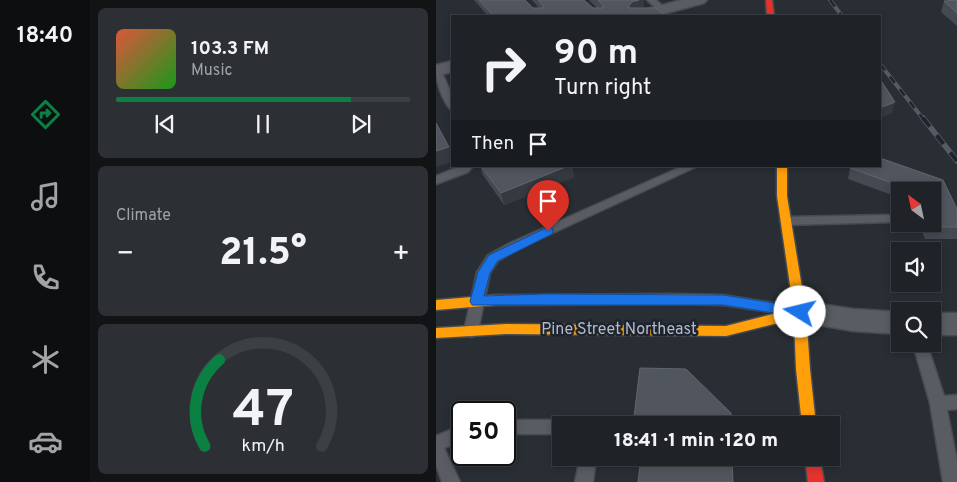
<!DOCTYPE html>
<html lang="en">
<head>
<meta charset="utf-8">
<style>
	body { margin:0; font-family:Overpass,sans-serif; background:#2c2f33; color:#f1f3f6; height:100vh; display:flex; flex-direction:column; font-size:19px; white-space:nowrap }
	* { box-sizing:border-box; margin:0 }
	p { font-size:16px; color:#a1a4a7 }
	.icon { flex:none; width:28px; height:28px; fill:none; stroke:currentColor; stroke-width:2; stroke-linecap:round; stroke-linejoin:round }
	.map { position:relative; flex:1; overflow:hidden }
	.sheet { display:flex; flex-direction:column; gap:8px; padding:8px; background:#111315; width:346px }
	.sheet>* { flex:none }
	.banner { position:absolute; left:15px; top:15px; width:430px; height:152px; border-radius:0px; box-shadow:0 2px 8px #0003,0 0 0 1px #3c3f44; background:#1f2227; color:#f1f3f6; overflow:hidden }
	.needle { width:32px; rotate:327deg }
	.fabs { position:absolute; left:455px; top:182px; display:grid; gap:10px }
	.fabs a { display:grid; place-items:center; width:50px; height:50px; border-radius:0px; background:#1f2227; box-shadow:0 2px 8px #0003,0 0 0 1px #3c3f44; font-size:25px }
	.speed { position:absolute; left:15px; top:401px; display:flex; gap:10px; font-size:25px; font-weight:700; text-align:center }
	.speed>* { display:grid; place-content:center; width:65px; height:65px; border-radius:50%; background:#1f2227; box-shadow:0 2px 8px #0003,0 0 0 1px #3c3f44; line-height:1 }
	.speed .limit { border:2px solid #111; border-radius:8px; background:#fff; color:#111 }
	.pin { position:absolute; display:grid; place-items:center; width:42px; height:42px; color:#fff; margin:-51px -21px; border-radius:50% 50% 50% 0; rotate:-45deg; box-shadow:0 0 5px #0007 }
	.pin .icon { rotate:45deg }
	.me { position:absolute; width:55px; margin:-28px; rotate:279deg; stroke-linejoin:round; filter:drop-shadow(0 0 4px #0008) }
	.turn { display:flex; align-items:center; gap:18px; height:105px; padding:0 20px; font-size:22px }
	.turn .icon { width:65px; height:65px; stroke-width:2.5 }
	.turn b { display:block; font-size:35px; line-height:42px }
	.then { display:flex; align-items:center; height:48px; padding:0 20px; background:#0003; gap:10px; font-size:19px }
	.big { font-size:38px; font-weight:800; line-height:1.1 }
	.sheet .widget { flex:1; display:flex; flex-direction:column; justify-content:center; gap:8px; min-width:0; padding:0 18px; border-radius:8px; background:#2c2f33 }
	.sheet .dial { align-items:center; gap:0 }
	.dial svg { height:130px; overflow:visible; fill:none; stroke:#3c3f44; stroke-width:7; stroke-linecap:round; text-anchor:middle }
	.dial text { fill:#f1f3f6; stroke:none }
	.song { display:flex; align-items:center; gap:15px }
	.cover { width:60px; height:60px; border-radius:8px; background:linear-gradient(135deg,hsl(10 70% 55%),hsl(120 70% 35%)) }
	.played { height:5px; border-radius:2px; background:linear-gradient(90deg,#0b8043 80%,#3c3f44 80%) }
	.keys { display:flex; justify-content:space-around; direction:ltr }
	.heat { display:flex; justify-content:space-between; align-items:center; font-size:28px; direction:ltr }
	.trip { position:absolute; left:116px; top:416px; width:288px; height:50px; border-radius:0px; background:#1f2227; box-shadow:0 2px 8px #0003,0 0 0 1px #3c3f44; font-weight:800; line-height:50px; text-align:center }
	main { display:flex; flex:1; min-height:0 }
	.menu { display:flex; flex-direction:column; width:90px; justify-content:space-around; align-items:center; background:#0c0e10; color:#a1a4a7 }
	.menu .icon { width:35px; height:35px }
	.menu .selected { color:#0b8043 }
	.menu b { font-size:22px; color:#f1f3f6 }
	.map>svg:first-child { display:block }
</style>
</head>
<body>
<main>
<nav class="menu">
<b>18:40</b>
<svg class="icon selected" aria-label="directions" viewBox="0 0 24 24"><path d="M12 3l9 9-9 9-9-9zM9 14v-3h6M13 9l2 2-2 2"/></svg>
<svg class="icon" aria-label="music" viewBox="0 0 24 24"><path d="M9 18V5l10-2v13"/><circle cx="6" cy="18" r="3"/><circle cx="16" cy="16" r="3"/></svg>
<svg class="icon" aria-label="phone" viewBox="0 0 24 24"><path d="M5 4h4l2 5-3 2q2 4 5 5l2-3 5 2v4C11 20 4 13 5 4z"/></svg>
<svg class="icon" aria-label="climate" viewBox="0 0 24 24"><path d="M12 3v18M4 7l16 10M4 17L20 7"/></svg>
<svg class="icon" aria-label="car" viewBox="0 0 24 24"><path d="M5 17H2v-5l4-1 3-4h7l3 4 3 1v5h-3M9 17h6M6 11h13"/><circle cx="7" cy="17" r="2"/><circle cx="17" cy="17" r="2"/></svg>
</nav>
<section class="sheet">
<div class="widget">
<div class="song"><i class="cover"></i><div><b>103.3 FM</b><p>Music</p></div></div>
<div class="played"></div>
<div class="keys"><svg class="icon" aria-label="previous" viewBox="0 0 24 24"><path d="M18 5L8 12l10 7zM5 5v14"/></svg><svg class="icon" aria-label="pause" viewBox="0 0 24 24"><path d="M8 5v14M16 5v14"/></svg><svg class="icon" aria-label="next" viewBox="0 0 24 24"><path d="M6 5l10 7-10 7zM19 5v14"/></svg></div>
</div>
<div class="widget"><p>Climate</p>
<div class="heat"><a>−</a><b class="big">21.5°</b><a>+</a></div>
</div>
<div class="widget dial"><svg viewBox="0 0 100 80">
<path d="M14 69A42 42 0 1 1 86 69"/>
<path d="M14 69A42 42 0 0 1 23 16" stroke="#0b8043"/>
<text x="50" y="56" font-size="32" font-weight="700">47</text>
<text x="50" y="72" font-size="11">km/h</text>
</svg></div>
</section>
<div class="map">
<svg width="521" height="482" viewBox="0 0 521 482">
	<rect width="100%" height="100%" fill="#292e34"/>
	<g fill="none" stroke-linecap="round" stroke-linejoin="round">
		<g stroke="#474a51" stroke-width="3">
			<path id="lane" d="M211 0H220L231 10 224 12Z
				M0 68 3 69C12 82 16 94 16 109L13 108C5 96 0 82 0 68Z
				M25 166H37L32 172 0 184V176Z
				M247 166H262L82 249 62 261 54 273 42 331 40 335 35 337 30 335 28 331 41 272 52 255 74 243Z
				M452 215 456 216 458 219 456 222 350 225 344 221 350 217Z
				M477 344H491L508 396 521 395V409L511 410 521 461V482H507L494 403Z
				M69 420H125L131 422 132 425H125V434H69Z
				M26 425V441L8 448 24 482H6L0 465V436Z
				M144 458H160L157 482H139Z"/>
		</g>
		<g stroke="#474a51" stroke-width="3">
			<path id="street" d="M245 0H271L268 3 220 16H195L197 13Z
				M16 61V72L0 76V65Z
				M364 301 417 309 464 312V334L417 331 354 320 350 312 354 304Z
				M496 313H521V335H496Z"/>
		</g>
		<g stroke="#474a51" stroke-width="3">
			<path id="slow" d="M341 166H351V196L370 312 374 369 380 425H366L360 369 358 319 290 336 70 334 0 338V328L70 324 290 326 341 313 287 305 236 304 60 305 0 310V300L60 295 236 294 287 295 357 306 341 196Z"/>
		</g>
		<g stroke="#474a51" stroke-width="3">
			<path id="jam" d="M330 0H336L338 16H331Z
				M369 458H384L388 482H372Z"/>
		</g>
		<use href="#lane" fill="#595c63" fill-rule="evenodd"/>
		<use href="#street" fill="#595c63" fill-rule="evenodd"/>
		<use href="#slow" fill="#ff9f0a" fill-rule="evenodd"/>
		<use href="#jam" fill="#e5322d" fill-rule="evenodd"/>
		<g stroke="#575b61" stroke-width="4">
			<path id="rail-far1" d="M394 0 406 16
				M444 64 488 120"/>
		</g>
		<g stroke="#575b61" stroke-width="5.5">
			<path id="rail" d="M487 118 521 161"/>
		</g>
		<use href="#rail-far1" stroke="#1d242f" stroke-width="2.5" stroke-dasharray="8" stroke-linecap="butt"/>
		<use href="#rail" stroke="#1d242f" stroke-width="4" stroke-dasharray="11" stroke-linecap="butt"/>
	</g>
	<path fill="#454a52" d="M38 0H89L97 8H103L96 0H148L157 8H161L153 0H208V8H207L230 16H52Z
		M521 0V26L505 12 508 1Z
		M444 158 507 180 521 209V239H489L483 224H496V191H464V198L412 179 414 168 416 166H444Z
		M44 166H136L138 177 68 205 47 175Z"/>
	<path fill="#353a41" d="M201 0H208V8L197 11 192 7 196 2Z
		M459 102 456 113 444 118V108Z
		M13 147 16 155V162L0 167V151Z
		M132 166H136L138 177 68 205 65 193Z"/>
	<path fill="#51565e" stroke="#60666e" d="M43 0H89L97 8H106L108 7 102 0H148L157 8H167V5L162 0H203L196 2 192 7 194 8H219L230 16H58Z
		M521 0V13L508 1Z
		M446 82 459 102 444 108V83Z
		M0 123 13 147 0 151Z
		M444 158 507 180 521 209V227H493L492 224H496V191H479L414 168 416 166H444Z
		M45 166H132L65 193Z
		M204 368 250 369 295 413 296 425H197Z
		M205 458H296L297 482H202Z"/>
	<path fill="#1a73e8" stroke="#114b97" d="M112 227 116 228 117 231 116 234 62 261 54 273 48 296 108 294 287 295 364 307 368 308 370 312 368 316 364 317 287 305H36L34 301 42 272 53 255Z"/>
	<g text-anchor="middle" dominant-baseline="central" stroke-width="5" stroke-linejoin="round" paint-order="stroke">
		<g font-size="16" fill="#b3b9c6" stroke="#1d242f">
			<text x="183" y="330">Pine Street Northeast</text>
		</g>
	</g>
</svg>
<div class="fabs">
<a><svg class="needle" viewBox="-14 -14 28 28"><path d="M0-13l5 13h-10z" fill="#e53935"/><path d="M0 13l5-13h-10z" fill="#a1a4a7"/></svg></a>
<a><svg class="icon" aria-label="sound" viewBox="0 0 24 24"><path d="M4 9h4l5-4v14l-5-4H4zM17 9q2 3 0 6"/></svg></a>
<a><svg class="icon" aria-label="search" viewBox="0 0 24 24"><circle cx="10" cy="10" r="6"/><path d="M15 15l6 6"/></svg></a>
</div>
<div class="speed"><div class="limit">50</div></div>
<div class="pin" style="left:112px;top:231px;background:#d93025"><svg class="icon" aria-label="arrive" viewBox="0 0 24 24"><path d="M6 21V4h12l-3 4 3 4H6"/></svg></div>
<svg class="me" style="left:364px;top:312px" viewBox="-20 -20 40 40"><circle r="19" fill="#fff"/><path d="M0-13L10 11 0 6-10 11z" fill="#1a73e8"/></svg>
<div class="trip">18:41 · 1 min · 120 m</div>
<div class="banner">
<div class="turn"><svg class="icon" aria-label="right" viewBox="0 0 24 24"><path d="M7 20v-9h11M14 6l5 5-5 5"/></svg><div><b>90 m</b>Turn right</div></div>
<div class="then">Then<svg class="icon" aria-label="arrive" viewBox="0 0 24 24"><path d="M6 21V4h12l-3 4 3 4H6"/></svg></div>
</div>
</div>
</main>
</body>
</html>
